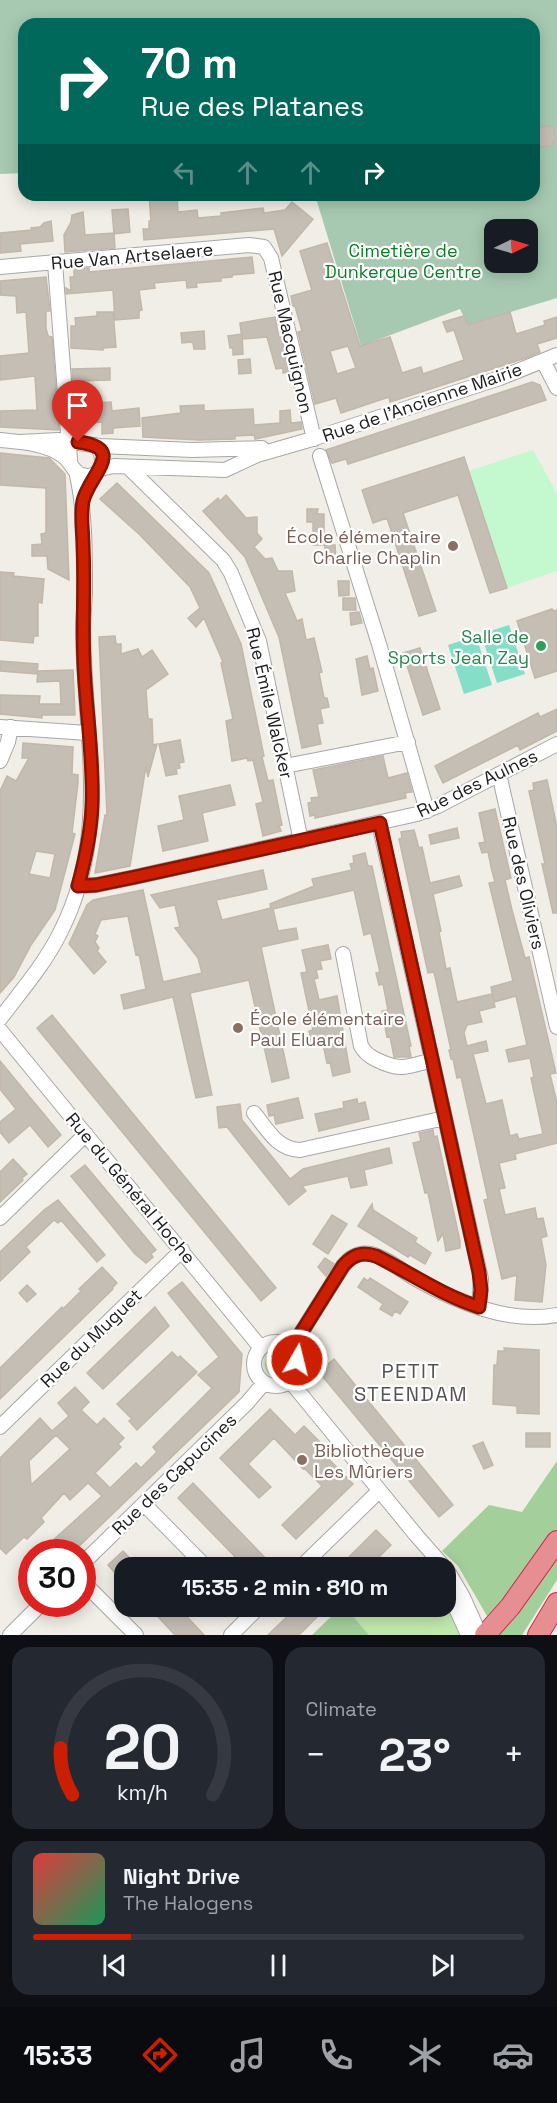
<!DOCTYPE html>
<html lang="en">
<head>
<meta charset="utf-8">
<style>
	body { margin:0; font-family:"Space Grotesk",sans-serif; background:#242831; color:#f1f3f6; height:100vh; display:flex; flex-direction:column; font-size:22px; white-space:nowrap }
	* { box-sizing:border-box; margin:0 }
	p { font-size:20px; color:#9ea1a6 }
	.icon { flex:none; width:33px; height:33px; fill:none; stroke:currentColor; stroke-width:2; stroke-linecap:round; stroke-linejoin:round }
	.map { position:relative; height:1635px; overflow:hidden }
	.details { display:flex; flex-direction:column; gap:12px; padding:12px; background:#0d0f14; flex:1 }
	.details>* { flex:none }
	.guide { position:absolute; left:18px; top:18px; width:522px; height:183px; border-radius:18px; box-shadow:0 3px 15px #0003; background:#00695c; color:#fff; overflow:hidden }
	.needle { width:39px; rotate:85deg }
	.buttons { position:absolute; left:484px; top:219px; display:grid; gap:12px }
	.buttons a { display:grid; place-items:center; width:54px; height:54px; border-radius:12px; background:#171b24; box-shadow:0 3px 15px #0003; font-size:30px }
	.speed { position:absolute; left:18px; top:1539px; display:flex; gap:12px; font-size:30px; font-weight:700; text-align:center }
	.speed>* { display:grid; place-content:center; width:78px; height:78px; border-radius:50%; background:#171b24; box-shadow:0 3px 15px #0003; line-height:1 }
	.speed .limit { border:9px solid #d22; background:#fff; color:#111 }
	.pin { position:absolute; display:grid; place-items:center; width:51px; height:51px; color:#fff; margin:-62px -26px; border-radius:50% 50% 50% 0; rotate:-45deg; box-shadow:0 0 6px #0007 }
	.pin .icon { rotate:45deg }
	.me { position:absolute; width:66px; margin:-33px; rotate:8deg; stroke-linejoin:round; filter:drop-shadow(0 0 4px #0008) }
	.turn { display:flex; align-items:center; gap:21px; height:126px; padding:0 24px; font-size:27px }
	.turn .icon { width:78px; height:78px; stroke-width:2.5 }
	.turn b { display:block; font-size:42px; line-height:51px }
	.lanes { display:flex; align-items:center; height:57px; padding:0 24px; background:#0003; justify-content:center; gap:30px; direction:ltr }
	.lanes .off { opacity:.35 }
	.big { font-size:45px; font-weight:700; line-height:1.1 }
	.details .widget { flex:1; display:flex; flex-direction:column; justify-content:center; gap:9px; min-width:0; padding:0 21px; border-radius:18px; background:#242831 }
	.details .dial { align-items:center; gap:0 }
	.dial svg { height:156px; overflow:visible; fill:none; stroke:#363941; stroke-width:7; stroke-linecap:round; text-anchor:middle }
	.dial text { fill:#f1f3f6; stroke:none }
	.song { display:flex; align-items:center; gap:18px }
	.cover { width:72px; height:72px; border-radius:9px; background:linear-gradient(135deg,hsl(0 70% 55%),hsl(150 70% 35%)) }
	.played { height:6px; border-radius:3px; background:linear-gradient(90deg,#cc1e03 20%,#363941 20%) }
	.keys { display:flex; justify-content:space-around; direction:ltr }
	.heat { display:flex; justify-content:space-between; align-items:center; font-size:33px; direction:ltr }
	.details .tiles { flex:1; display:grid; gap:12px; grid-template-columns:1fr 1fr }
	.widget:last-child { grid-column:span 2 }
	.trip { position:absolute; left:114px; top:1557px; width:342px; height:60px; border-radius:18px; background:#171b24; box-shadow:0 3px 15px #0003; font-weight:700; line-height:60px; text-align:center }
	.tab-bar { display:flex; height:96px; justify-content:space-around; align-items:center; background:#090b0e; color:#9ea1a6 }
	.tab-bar .icon { width:42px; height:42px }
	.tab-bar .selected { color:#cc1e03 }
	.tab-bar b { font-size:27px; color:#f1f3f6 }
	.map>svg:first-child { display:block }
</style>
</head>
<body>
<div class="map">
<svg width="557" height="1635" viewBox="0 0 557 1635">
	<rect width="100%" height="100%" fill="#f0eee6"/>
	<path fill="#c2e9ad" d="M265 1365a12 12 0 1 1 24 0a12 12 0 1 1-24 0Z
		M446 1603 460 1635H369L345 1607 446 1606Z"/>
	<path fill="#a3cf9b" d="M557 1461V1580L522 1635H498L458 1566 442 1551 489 1505 522 1512Z
		M342 1606 345 1607 369 1635H312Z"/>
	<path fill="#a7c9b1" fill-rule="evenodd" d="M0 0H557V298L468 325 460 309 361 346 315 195H534V24H24V173L0 174ZM495 230H528V262H495Z"/>
	<path fill="#c4f9d0" d="M533 450 557 494V571L507 588 468 471Z"/>
	<path fill="#85dec8" d="M509 625 525 674 497 683 481 634Z
		M476 636 492 685 464 694 448 645Z"/>
	<path fill="#c5beb5" stroke="#c2b7a8" stroke-width="1.5" fill-rule="evenodd" d="M553 126 555 142H552V146L539 147 538 144H536L534 128Z
		M149 195H177L178 212 197 210 198 218 221 216V213L263 208 264 213 285 210 292 202 313 219 282 256 274 229 144 240 143 229H149V221H151Z
		M128 209 130 232 114 234 112 210Z
		M83 212 85 235 114 233 115 248 65 252 64 235 71 222 72 215Z
		M51 221 53 241 20 244 21 251 0 253V233L32 230 31 228 40 227 44 223Z
		M327 243 360 346 390 337 402 373 421 367 423 374 464 360 454 330 447 332 443 322 464 316 468 325 510 312 516 334 545 325 544 321 557 317V338L537 344 540 352 529 357 390 402 389 397 341 413 336 398 315 404 298 332 302 331 295 306H293L291 296 312 290 300 251ZM348 346 356 368 337 374 330 351Z
		M252 257 254 273 232 275V277L221 278V281L196 283 197 287 187 288 186 280 154 283 155 288 139 290 142 310 139 311V318L115 320 113 290 66 294V288L71 291 70 277H74V269L89 268V272Z
		M46 277 50 311H46V328L48 336 52 337 59 430 0 427V411L37 410 35 376 0 380V356L29 353 26 312 17 313 16 296 0 295V281Z
		M97 312H113L116 347 103 348V350L71 348V326H76L75 318 97 316Z
		M275 317 279 338 281 337 289 372 283 373V368L276 369 267 337 242 339 240 323Z
		M204 331 205 349H194L193 343 191 342 182 343 181 333Z
		M242 334 243 354 233 355V348H230L228 336Z
		M250 359 251 373 239 374 238 360Z
		M110 368V380L77 381 79 404H75L72 369Z
		M532 382 540 385 546 400 348 464 346 459 332 463 326 450Z
		M111 402 112 411 139 408 140 426 113 428V433L102 434V422L83 424 82 404Z
		M204 405V411L253 409 254 425 280 423V411L290 410 291 423 301 422 302 429 255 439 254 435 235 436V439L199 440 143 437 142 418 181 413 180 406Z
		M0 453 49 458 65 474 69 580 48 569 47 556H32V545L42 544 41 534 46 533V488L0 485Z
		M464 457 507 588 490 593 458 495 403 513 436 611 419 616 387 518 373 523 362 490Z
		M117 483 209 573 241 644 264 756 262 757 268 781 273 780 282 825 279 826 281 831 263 836 256 804 263 802 253 760 248 761 247 758 232 761 226 721 233 719 221 663 223 662 204 618 196 627 188 618 200 608 190 587 140 535 100 499Z
		M226 495 246 518 257 517V533L262 539 254 547 265 559 272 558 278 571H292L295 591 285 593 297 621 302 619 306 640 314 638 322 672 319 673 324 698H327L329 707 320 709 323 723 317 724 321 744 302 748 279 637 275 628 245 557 203 511 218 498 220 501Z
		M307 509H318L317 514H324V545H313V522H307Z
		M325 545H335L336 559 325 560Z
		M0 572 14 573 13 576 44 579 42 603 38 602V636H34L33 643 0 640Z
		M338 581H349V595L339 596Z
		M343 598H355L356 610H343Z
		M552 609 553 611 557 610V671L535 678 517 621Z
		M359 612 362 623 351 625 350 613Z
		M115 636 116 644H121V654L138 649 142 657 152 650 168 674 146 690 148 719H152L153 745 157 744 148 777 146 766 130 866 95 873 105 815H107L99 637Z
		M420 648 440 709 423 715 403 653Z
		M367 656 370 669 373 668 378 691 362 695 356 659Z
		M0 661 38 664 37 674 0 671Z
		M73 670 75 715H42V718L0 714V695L40 696 39 704H61L60 681 37 682 38 671Z
		M557 709V731L520 750 518 745 443 783 435 766 538 713 540 717Z
		M180 740 184 762 179 763 180 768 176 769 177 774 166 776 159 744Z
		M23 743 73 747 72 774 78 775V783L72 833 75 834 55 910 31 945 14 977 0 993V791L7 776 16 781 29 758H22ZM36 851 55 854 50 878 29 874Z
		M383 756 388 778 407 773 412 792 405 793 406 798 315 818V815L310 816 308 803 312 802 311 798 319 797 313 770Z
		M547 780 557 827V913H553L542 864H545L529 791 534 790 533 783Z
		M230 785 235 805 202 813 208 841 163 851 158 826 184 820 179 796Z
		M495 809 511 878 505 880 512 910 525 958 529 957 556 1073 550 1074 557 1103V1143L515 1154 516 1159 499 1163 505 1188 499 1189 505 1215 535 1208 537 1219 543 1218 547 1236 541 1238 546 1265 542 1302 515 1300 517 1275 502 1279 484 1200 488 1199 461 1077 457 1078 453 1059H451L449 1050H451L434 972 428 973 399 839 402 838 401 832 414 830 419 848 422 847 430 883 459 876 462 886 433 894 441 931 439 932 446 969 450 968 457 1002 492 994 495 1007 479 1011 482 1022 467 1025 464 1033 467 1046 486 1041 488 1051 473 1054 486 1104 502 1100 510 1136 517 1134 519 1139 543 1134 531 1078 534 1077 530 1058 509 1062 506 1050 527 1045 516 996 494 1002 491 987 513 981 489 883 495 882 492 871 488 852 482 853 479 843 485 842 479 813Z
		M457 828 459 838 431 844 429 835Z
		M365 853 368 866H372L376 885 411 1046H409L411 1057H394L390 1036 387 1037 382 1011 388 1010 383 984 379 985 376 973 380 972 371 933 364 935 354 890 273 909 278 931 296 928 298 939 261 947 289 1078 272 1082 249 980 190 993 212 1095 196 1098 173 997 124 1009 121 995 146 989 139 954 136 955 128 916 101 920 95 934 98 936 95 942 99 948 97 951 106 962 94 974 69 944 87 905 93 900 143 890 163 982 202 973 198 958 175 928 180 927 175 905 160 908 151 895 263 870 267 889 216 900 222 920 271 908 270 904 314 886 312 879 352 870 350 864 354 863 353 856Z
		M328 945 331 959 320 961 322 969 316 970 318 978 314 979 319 1000 337 996 350 1072 333 1076 330 1062 327 1063 323 1044 312 1046 309 1031 313 1030 301 973 307 972 302 950Z
		M52 1015 276 1288 261 1301 37 1028Z
		M0 1061 61 1135 48 1147 30 1125 9 1143 0 1132V1122L16 1109 0 1089Z
		M298 1098 303 1118 276 1124 274 1115 269 1116 267 1105Z
		M357 1099 358 1104 365 1102 369 1119 319 1131 315 1114 344 1108 343 1102Z
		M240 1104 242 1120 290 1179 303 1169 389 1148 392 1163 364 1170 367 1185 351 1188 348 1176 302 1186 306 1191 289 1205 227 1127 219 1128 217 1107Z
		M433 1130 434 1137 437 1136 460 1241V1248L446 1251 443 1234 438 1241 428 1193H425L413 1143 421 1141 419 1133Z
		M13 1159 27 1174 22 1178 23 1180 0 1202V1172Z
		M85 1165 156 1250 151 1254 153 1257 146 1263 135 1254 71 1176Z
		M58 1200 105 1255 97 1262 61 1220 58 1223 54 1220 26 1247 30 1252 0 1281V1252L44 1210Z
		M372 1204 373 1210 417 1238 415 1242 431 1253 425 1264 410 1255 408 1257 358 1226Z
		M332 1215 347 1224 328 1254 313 1244Z
		M325 1258 334 1264 326 1276 318 1267Z
		M102 1267 117 1283 112 1288 113 1289 0 1399V1368L62 1307 63 1309 81 1291 79 1289Z
		M364 1278 368 1281 370 1278 408 1302 400 1314 395 1311 392 1316 380 1309 383 1304 358 1287Z
		M182 1282 242 1354 239 1392 73 1552H40L102 1496 88 1483 70 1500 64 1493 41 1518 44 1522 27 1539 24 1537 6 1554 0 1548V1458L40 1418 52 1431 69 1416 58 1403 75 1387 89 1402 81 1410 97 1425 104 1418 124 1438 118 1444 121 1447 95 1473 110 1488 136 1463 141 1468 157 1452 153 1447 212 1388 198 1375 219 1357 168 1293ZM56 1435 70 1449 31 1485 29 1461Z
		M27 1285 36 1294 27 1302 19 1293Z
		M155 1307 169 1326 103 1389 87 1373Z
		M504 1348 539 1350V1414L517 1413V1406L493 1404 494 1365H497L498 1351H505Z
		M172 1352 178 1358 180 1356 197 1372 137 1430 129 1421 132 1419 117 1404Z
		M334 1359 453 1505 439 1517 319 1372Z
		M270 1409 295 1435 304 1426 321 1443 317 1447 353 1484 296 1539 282 1525 322 1486 304 1468 303 1469 274 1438 248 1464 271 1487 259 1498 220 1458Z
		M526 1433H550V1447H526Z
		M483 1442 493 1465 484 1469 473 1446Z
		M193 1483 270 1563 265 1568H246L178 1498Z
		M376 1530 391 1545 368 1568H338Z
		M123 1551 139 1568H124V1583L108 1565Z
		M148 1606H177L204 1635H175Z
		M298 1606H328L299 1635H268Z"/>
	<g fill="none" stroke-linecap="round" stroke-linejoin="round">
		<g stroke="#a7a7a7" stroke-width="16">
			<path id="minor" d="M55 263 70 459
				M0 267 249 245 264 247 271 258 314 439
				M543 361 557 388
				M0 440C20 442 46 443 63 456 71 461 73 473 82 475 102 481 108 456 95 445
				M20 442 58 440 100 446 192 450 262 448
				M320 456 379 644 427 811
				M128 467 223 560 231 573 259 641 301 841
				M100 469 114 466 225 470 257 455 309 440 500 378 557 355
				M0 727 88 733
				M0 761 8 742 11 727
				M285 766 408 742
				M499 774 557 1027
				M379 823 481 1279 479 1307
				M78 886 96 885 135 877 417 814 438 806 557 744
				M343 954 361 1046C365 1053 369 1056 375 1059 401 1072 407 1067 432 1060
				M0 1019C21 991 44 965 60 933 111 834 84 735 83 630 83 616 85 602 85 589 85 550 85 509 76 471
				M0 1030 261 1348
				M254 1113C267 1129 277 1149 300 1150L445 1118
				M0 1218 86 1134
				M254 1364a22 22 0 1 1 44 0a22 22 0 1 1-44 0Z
				M291 1349 343 1266C350 1257 359 1252 371 1254 387 1258 402 1271 416 1279 457 1302 508 1324 557 1315
				M290 1381 416 1535 445 1568
				M0 1427 182 1250
				M144 1504 207 1568
				M82 1564 247 1403 264 1383
				M300 1568 379 1491
				M446 1568 463 1597 480 1635
				M82 1581 136 1635
				M446 1586 468 1635
				M10 1635 41 1604
				M231 1635 260 1606"/>
		</g>
		<g stroke="#d9284d" stroke-width="22">
			<path id="highway" d="M485 1635 510 1607 557 1541
				M538 1635 557 1603"/>
		</g>
		<use href="#minor" stroke="#fff" stroke-width="14"/>
		<use href="#highway" stroke="#e68f93" stroke-width="20"/>
	</g>
	<g fill="none" stroke-linecap="round" stroke-linejoin="round">
		<g stroke="#851402" stroke-width="15">
			<path id="route" d="M78 442C128 448 89 475 83 501 80 515 83 532 83 546 85 586 82 625 84 665 86 712 94 759 92 806 91 833 85 860 78 886L96 885 135 877 380 823 479 1272 481 1290 479 1307C441 1295 411 1273 376 1256 362 1251 352 1255 343 1266L291 1349 297 1360"/>
		</g>
		<use href="#route" stroke="#cc1e03" stroke-width="10"/>
	</g>
	<g fill="#8d6e63" stroke="#fff" stroke-width="2">
		<circle cx="453" cy="546" r="6"/>
		<circle cx="238" cy="1028" r="6"/>
		<circle cx="302" cy="1460" r="6"/>
	</g>
	<circle fill="#2e9e5b" stroke="#fff" stroke-width="2" cx="541" cy="646" r="6"/>
	<g text-anchor="middle" dominant-baseline="central" stroke-width="4.5" stroke-linejoin="round" paint-order="stroke">
		<g font-size="18" fill="#0d7e26" stroke="#fff">
			<text x="403" y="250">Cimetière de<tspan x="403" dy="21">Dunkerque Centre</tspan></text>
		</g>
		<g font-size="18" fill="#202020" stroke="#fff">
			<text transform="translate(132 256) rotate(-5)">Rue Van Artselaere</text>
			<text transform="translate(291 342) rotate(77)">Rue Macquignon</text>
			<text transform="translate(422 402) rotate(-19)">Rue de l'Ancienne Mairie</text>
			<text transform="translate(270 703) rotate(77)">Rue Émile Walcker</text>
			<text transform="translate(477 783) rotate(-26)">Rue des Aulnes</text>
			<text transform="translate(524 883) rotate(77)">Rue des Oliviers</text>
			<text transform="translate(131 1188) rotate(50)">Rue du Général Hoche</text>
			<text transform="translate(91 1338) rotate(-44)">Rue du Muguet</text>
			<text transform="translate(174 1474) rotate(-44)">Rue des Capucines</text>
		</g>
		<g font-size="18" fill="#785e54" stroke="#fff" text-anchor="start">
			<text x="441" y="536" text-anchor="end">École élémentaire<tspan x="441" dy="21">Charlie Chaplin</tspan></text>
			<text x="250" y="1018">École élémentaire<tspan x="250" dy="21">Paul Eluard</tspan></text>
			<text x="314" y="1450">Bibliothèque<tspan x="314" dy="21">Les Mûriers</tspan></text>
		</g>
		<g font-size="18" fill="#27864d" stroke="#fff" text-anchor="end">
			<text x="529" y="636">Salle de<tspan x="529" dy="21">Sports Jean Zay</tspan></text>
		</g>
		<g font-size="20" letter-spacing="1.5" fill="#535353" stroke="#fff">
			<text x="411" y="1371">PETIT<tspan x="411" dy="23">STEENDAM</tspan></text>
		</g>
	</g>
</svg>
<div class="buttons">
<a><svg class="needle" viewBox="-14 -14 28 28"><path d="M0-13l5 13h-10z" fill="#e53935"/><path d="M0 13l5-13h-10z" fill="#9ea1a6"/></svg></a>
</div>
<div class="speed"><div class="limit">30</div></div>
<div class="pin" style="left:78px;top:442px;background:#d93025"><svg class="icon" aria-label="arrive" viewBox="0 0 24 24"><path d="M6 21V4h12l-3 4 3 4H6"/></svg></div>
<svg class="me" style="left:297px;top:1360px" viewBox="-20 -20 40 40"><circle r="17" fill="#cc1e03" stroke="#fff" stroke-width="3"/><path d="M0-11L8 9 0 5-8 9z" fill="#fff"/></svg>
<div class="trip">15:35 · 2 min · 810 m</div>
<div class="guide">
<div class="turn"><svg class="icon" aria-label="right" viewBox="0 0 24 24"><path d="M7 20v-9h11M14 6l5 5-5 5"/></svg><div><b>70 m</b>Rue des Platanes</div></div>
<div class="lanes"><svg class="icon off" aria-label="left" viewBox="0 0 24 24"><path d="M17 20v-9H6M10 6l-5 5 5 5"/></svg><svg class="icon off" aria-label="ahead" viewBox="0 0 24 24"><path d="M12 20V5M6 11l6-6 6 6"/></svg><svg class="icon off" aria-label="ahead" viewBox="0 0 24 24"><path d="M12 20V5M6 11l6-6 6 6"/></svg><svg class="icon" aria-label="right" viewBox="0 0 24 24"><path d="M7 20v-9h11M14 6l5 5-5 5"/></svg></div>
</div>
</div>
<section class="details">
<div class="tiles">
<div class="widget dial"><svg viewBox="0 0 100 80">
<path d="M14 69A42 42 0 1 1 86 69"/>
<path d="M14 69A42 42 0 0 1 8 45" stroke="#cc1e03"/>
<text x="50" y="56" font-size="32" font-weight="700">20</text>
<text x="50" y="72" font-size="11">km/h</text>
</svg></div>
<div class="widget"><p>Climate</p>
<div class="heat"><a>−</a><b class="big">23°</b><a>+</a></div>
</div>
<div class="widget">
<div class="song"><i class="cover"></i><div><b>Night Drive</b><p>The Halogens</p></div></div>
<div class="played"></div>
<div class="keys"><svg class="icon" aria-label="previous" viewBox="0 0 24 24"><path d="M18 5L8 12l10 7zM5 5v14"/></svg><svg class="icon" aria-label="pause" viewBox="0 0 24 24"><path d="M8 5v14M16 5v14"/></svg><svg class="icon" aria-label="next" viewBox="0 0 24 24"><path d="M6 5l10 7-10 7zM19 5v14"/></svg></div>
</div>
</div>
</section>
<nav class="tab-bar">
<b>15:33</b>
<svg class="icon selected" aria-label="directions" viewBox="0 0 24 24"><path d="M12 3l9 9-9 9-9-9zM9 14v-3h6M13 9l2 2-2 2"/></svg>
<svg class="icon" aria-label="music" viewBox="0 0 24 24"><path d="M9 18V5l10-2v13"/><circle cx="6" cy="18" r="3"/><circle cx="16" cy="16" r="3"/></svg>
<svg class="icon" aria-label="phone" viewBox="0 0 24 24"><path d="M5 4h4l2 5-3 2q2 4 5 5l2-3 5 2v4C11 20 4 13 5 4z"/></svg>
<svg class="icon" aria-label="climate" viewBox="0 0 24 24"><path d="M12 3v18M4 7l16 10M4 17L20 7"/></svg>
<svg class="icon" aria-label="car" viewBox="0 0 24 24"><path d="M5 17H2v-5l4-1 3-4h7l3 4 3 1v5h-3M9 17h6M6 11h13"/><circle cx="7" cy="17" r="2"/><circle cx="17" cy="17" r="2"/></svg>
</nav>
</body>
</html>
